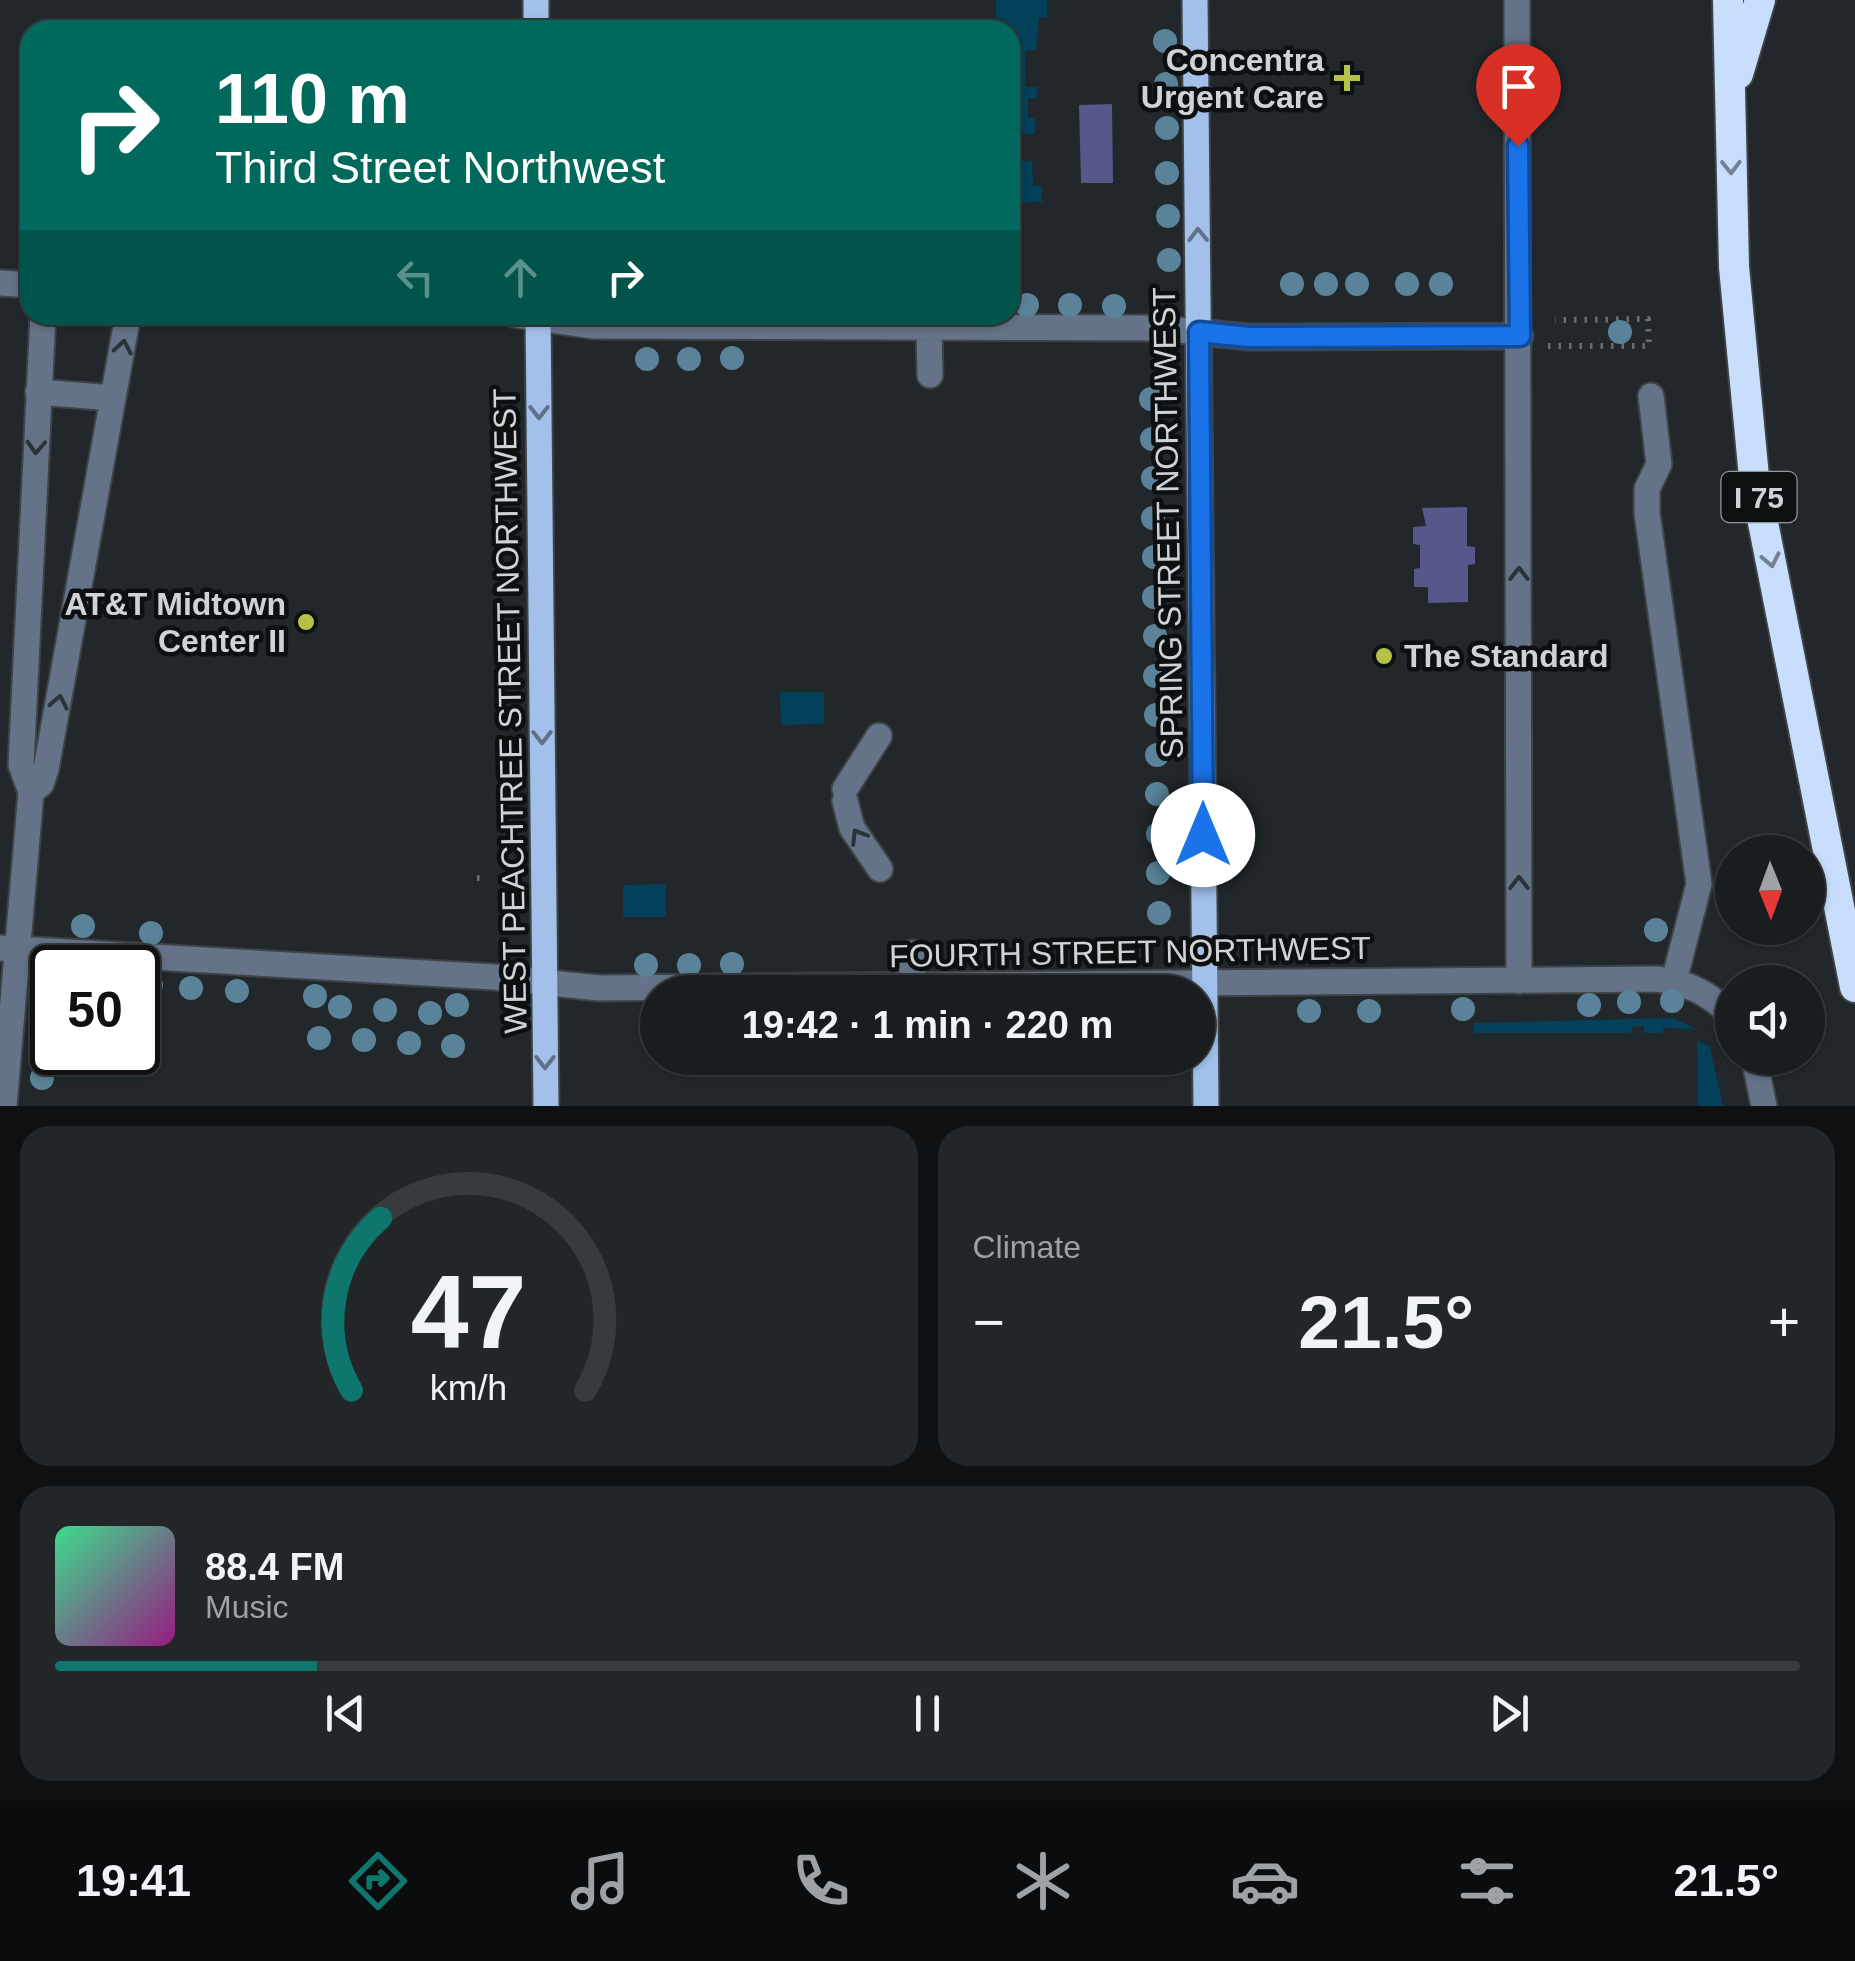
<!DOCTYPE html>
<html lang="en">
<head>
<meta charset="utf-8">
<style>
	body { margin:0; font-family:Helvetica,sans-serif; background:#222629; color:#f1f3f6; height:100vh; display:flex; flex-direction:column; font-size:38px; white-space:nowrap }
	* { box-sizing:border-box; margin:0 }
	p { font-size:32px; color:#9fa2a5 }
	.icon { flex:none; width:55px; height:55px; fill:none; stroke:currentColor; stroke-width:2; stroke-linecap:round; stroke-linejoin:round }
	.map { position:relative; height:1106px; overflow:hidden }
	.details { display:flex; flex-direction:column; gap:20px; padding:20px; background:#0e1012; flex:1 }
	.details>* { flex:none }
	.banner { position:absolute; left:20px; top:20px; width:1000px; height:305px; border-radius:30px; box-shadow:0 2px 8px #0004,0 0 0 2px #373b3e; background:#00695c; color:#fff; overflow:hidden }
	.needle { width:65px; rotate:179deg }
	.controls { position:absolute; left:1715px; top:835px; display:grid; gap:20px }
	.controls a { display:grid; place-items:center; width:110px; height:110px; border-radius:50%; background:#191d20; box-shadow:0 2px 8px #0004,0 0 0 2px #373b3e; font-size:50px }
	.speed { position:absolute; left:30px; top:945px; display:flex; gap:20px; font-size:50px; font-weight:700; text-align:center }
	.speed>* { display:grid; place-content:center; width:130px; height:130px; border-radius:50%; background:#191d20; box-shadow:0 2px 8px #0004,0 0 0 2px #373b3e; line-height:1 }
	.speed .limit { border:5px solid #111; border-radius:15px; background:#fff; color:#111 }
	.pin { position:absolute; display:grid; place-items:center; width:85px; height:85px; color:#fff; margin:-102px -42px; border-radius:50% 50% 50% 0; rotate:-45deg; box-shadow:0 0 10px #0007 }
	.pin .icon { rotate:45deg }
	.me { position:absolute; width:110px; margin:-55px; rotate:0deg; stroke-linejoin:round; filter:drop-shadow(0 0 8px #0008) }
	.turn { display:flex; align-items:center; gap:35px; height:210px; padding:0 30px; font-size:45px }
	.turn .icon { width:130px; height:130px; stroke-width:2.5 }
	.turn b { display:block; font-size:70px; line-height:85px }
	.lanes { display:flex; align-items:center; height:95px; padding:0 30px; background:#0003; justify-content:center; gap:50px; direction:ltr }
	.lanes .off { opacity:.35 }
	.big { font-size:75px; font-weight:600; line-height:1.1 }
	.details .card { flex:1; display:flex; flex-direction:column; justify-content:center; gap:15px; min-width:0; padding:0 35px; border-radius:30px; background:#222629 }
	.details .dial { align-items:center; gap:0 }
	.dial svg { height:260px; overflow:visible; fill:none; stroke:#373b3e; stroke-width:7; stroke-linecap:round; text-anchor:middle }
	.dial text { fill:#f1f3f6; stroke:none }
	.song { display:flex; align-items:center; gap:30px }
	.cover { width:120px; height:120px; border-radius:15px; background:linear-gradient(135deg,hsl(150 70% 55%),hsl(310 70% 35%)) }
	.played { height:10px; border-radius:5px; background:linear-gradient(90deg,#0f766e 15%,#373b3e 15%) }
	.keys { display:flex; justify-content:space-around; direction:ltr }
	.heat { display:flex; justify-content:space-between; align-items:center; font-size:55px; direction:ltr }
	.details .tiles { flex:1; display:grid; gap:20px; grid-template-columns:1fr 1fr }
	.card:last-child { grid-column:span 2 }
	.trip { position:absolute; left:640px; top:975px; width:575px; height:100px; border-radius:50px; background:#191d20; box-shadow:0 2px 8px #0004,0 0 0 2px #373b3e; font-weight:600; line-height:100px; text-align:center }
	.tab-bar { display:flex; height:160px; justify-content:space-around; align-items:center; background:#0a0c0d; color:#9fa2a5 }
	.tab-bar .icon { width:70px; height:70px }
	.tab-bar .on { color:#0f766e }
	.tab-bar b { font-size:45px; color:#f1f3f6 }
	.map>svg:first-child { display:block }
</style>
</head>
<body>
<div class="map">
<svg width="1855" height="1106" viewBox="0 0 1855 1106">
	<rect width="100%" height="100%" fill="#21272b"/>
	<path fill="#03415a" d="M996 0H1047V17L1039 18 1036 50 1025 51 1026 87H1037V98L1028 99V117L1035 118V134H1010V30H1003V19H996Z
		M1032 161 1033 186H1042V202L1010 203V162Z
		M780 692H824V724L781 725Z
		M666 884V917H623V885Z
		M1673 1018 1697 1029 1663 1028V1033H1644V1026L1632 1027 1631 1033H1474L1473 1023Z
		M1697 1040 1710 1047 1723 1106H1698Z"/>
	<path fill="#555889" d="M1112 104 1113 183H1081L1079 105Z
		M1467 507V546L1475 547V564L1468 565V602L1428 603V587H1414V569L1420 568V545L1413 544V527L1426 526 1422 508Z"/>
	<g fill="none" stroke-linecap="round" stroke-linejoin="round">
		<g stroke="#3d4346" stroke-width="29">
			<path id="minor" d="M1517 0 1519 981
				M0 283 30 285
				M516 315 594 326 1156 328 1249 337 1520 336
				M929 328 930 375
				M38 392 113 398
				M1651 396 1659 464 1647 489V513L1699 884 1674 981
				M845 789 879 736
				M31 792 41 784 46 769 128 315
				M845 801 852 828 880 869
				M0 948 494 977 599 988 1657 979C1689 983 1709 993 1732 1016
				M912 953V986
				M1754 1058 1764 1106
				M4 1106 31 792 21 765 43 315"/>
		</g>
		<g stroke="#3d4346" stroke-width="29">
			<path id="major" d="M536 0V30
				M1195 0 1206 1106
				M538 315 546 1106"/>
		</g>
		<g stroke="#3d4346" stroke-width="34">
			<path id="highway" d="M1728 0 1734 267 1754 477 1855 987
				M1738 74 1760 0"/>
		</g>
		<path stroke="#686d70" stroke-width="6" stroke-dasharray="2.5 8" stroke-linecap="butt" d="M1548 346H1649L1648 319 1555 320
			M477 878H483
			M1647 928V935"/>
		<use href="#minor" stroke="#647387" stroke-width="25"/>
		<use href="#major" stroke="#a2c0ea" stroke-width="25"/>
		<use href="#highway" stroke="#c8defc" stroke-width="30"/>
	</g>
	<g fill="#5a839a">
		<circle cx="1165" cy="41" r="12"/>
		<circle cx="1166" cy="84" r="12"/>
		<circle cx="1167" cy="128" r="12"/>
		<circle cx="1167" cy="173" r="12"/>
		<circle cx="1168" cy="216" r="12"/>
		<circle cx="1169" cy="260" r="12"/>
		<circle cx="1292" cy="284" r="12"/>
		<circle cx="1326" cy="284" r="12"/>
		<circle cx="1357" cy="284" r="12"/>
		<circle cx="1407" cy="284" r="12"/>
		<circle cx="1441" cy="284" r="12"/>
		<circle cx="1027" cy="305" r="12"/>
		<circle cx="1070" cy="305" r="12"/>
		<circle cx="1114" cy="306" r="12"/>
		<circle cx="1620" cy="332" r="12"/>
		<circle cx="732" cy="358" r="12"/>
		<circle cx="647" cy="359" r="12"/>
		<circle cx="689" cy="359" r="12"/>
		<circle cx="1151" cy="399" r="12"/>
		<circle cx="1152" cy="439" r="12"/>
		<circle cx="1153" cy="478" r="12"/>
		<circle cx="1153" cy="518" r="12"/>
		<circle cx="1154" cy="557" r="12"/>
		<circle cx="1154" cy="597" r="12"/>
		<circle cx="1155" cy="636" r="12"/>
		<circle cx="1155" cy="676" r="12"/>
		<circle cx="1156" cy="715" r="12"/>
		<circle cx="1157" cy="755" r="12"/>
		<circle cx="1157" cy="794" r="12"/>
		<circle cx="1158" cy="834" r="12"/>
		<circle cx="1158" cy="873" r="12"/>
		<circle cx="1159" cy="913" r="12"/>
		<circle cx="83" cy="926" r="12"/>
		<circle cx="1656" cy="930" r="12"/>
		<circle cx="151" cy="933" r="12"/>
		<circle cx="732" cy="964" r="12"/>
		<circle cx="646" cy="965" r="12"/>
		<circle cx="689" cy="965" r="12"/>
		<circle cx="151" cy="985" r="12"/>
		<circle cx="191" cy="988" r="12"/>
		<circle cx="237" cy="991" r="12"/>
		<circle cx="315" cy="996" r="12"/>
		<circle cx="1672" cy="1001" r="12"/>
		<circle cx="1629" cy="1002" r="12"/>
		<circle cx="457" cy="1005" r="12"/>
		<circle cx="1589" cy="1005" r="12"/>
		<circle cx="340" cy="1007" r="12"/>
		<circle cx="1463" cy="1009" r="12"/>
		<circle cx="385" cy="1010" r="12"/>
		<circle cx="1309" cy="1011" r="12"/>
		<circle cx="1369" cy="1011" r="12"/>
		<circle cx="430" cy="1013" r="12"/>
		<circle cx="319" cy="1038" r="12"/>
		<circle cx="364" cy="1040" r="12"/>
		<circle cx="409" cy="1043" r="12"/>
		<circle cx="453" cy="1046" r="12"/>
		<circle cx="42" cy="1078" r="12"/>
	</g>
	<defs><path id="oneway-chevron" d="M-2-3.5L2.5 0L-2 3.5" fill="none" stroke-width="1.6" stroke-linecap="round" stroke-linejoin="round" transform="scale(2.5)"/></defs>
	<g stroke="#748192">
		<use href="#oneway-chevron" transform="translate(1731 167) rotate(89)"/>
		<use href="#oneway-chevron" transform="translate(1771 560) rotate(78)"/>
	</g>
	<g stroke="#5f7188">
		<use href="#oneway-chevron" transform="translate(1198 235) rotate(-91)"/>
		<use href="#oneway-chevron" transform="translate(539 412) rotate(90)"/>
		<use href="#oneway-chevron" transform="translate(542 737) rotate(90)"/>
		<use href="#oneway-chevron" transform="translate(545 1062) rotate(90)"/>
	</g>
	<g stroke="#2b333a">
		<use href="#oneway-chevron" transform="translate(123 347) rotate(-80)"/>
		<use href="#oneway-chevron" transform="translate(36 447) rotate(93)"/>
		<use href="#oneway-chevron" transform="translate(1519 574) rotate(-90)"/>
		<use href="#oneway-chevron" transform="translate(59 702) rotate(-79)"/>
		<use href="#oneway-chevron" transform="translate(858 836) rotate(-122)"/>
		<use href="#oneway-chevron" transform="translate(1519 883) rotate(-90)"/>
	</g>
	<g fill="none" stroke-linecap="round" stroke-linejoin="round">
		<g stroke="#114b97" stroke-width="25">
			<path id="route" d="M1203 835 1199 332 1249 337 1520 336 1518 146"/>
		</g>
		<use href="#route" stroke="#1a73e8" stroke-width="18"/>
	</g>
	<g fill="#b7c148" stroke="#0d1011" stroke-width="4">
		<path d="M1342 63h10v10h10v10h-10v10h-10v-10h-10v-10h10z"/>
		<circle cx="306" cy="622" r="10"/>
		<circle cx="1384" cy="656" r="10"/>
	</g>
	<g text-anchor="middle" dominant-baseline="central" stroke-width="9" stroke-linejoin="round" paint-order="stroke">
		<rect fill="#0d1011" stroke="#95989a" stroke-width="2.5" x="1721.5" y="472" width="75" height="50" rx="8"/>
		<g font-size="30" font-weight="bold" fill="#cfd3d5">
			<text x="1759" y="497">I 75</text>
		</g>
		<g font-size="32" font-weight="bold" fill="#cfd3d5" stroke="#0d1011" text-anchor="end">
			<text x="1324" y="60">Concentra<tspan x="1324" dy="37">Urgent Care</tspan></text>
			<text x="286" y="604">AT&amp;T Midtown<tspan x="286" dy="37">Center II</tspan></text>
			<text x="1404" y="656" text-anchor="start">The Standard</text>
		</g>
		<g font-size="32" fill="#cfd3d5" stroke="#0d1011">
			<text transform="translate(1168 523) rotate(-91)">SPRING STREET NORTHWEST</text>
			<text transform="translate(510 711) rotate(-91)">WEST PEACHTREE STREET NORTHWEST</text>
			<text transform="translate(1130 952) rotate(-1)">FOURTH STREET NORTHWEST</text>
		</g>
	</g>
</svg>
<div class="controls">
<a><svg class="needle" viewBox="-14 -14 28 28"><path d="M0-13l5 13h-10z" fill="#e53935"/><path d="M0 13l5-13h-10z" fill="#9fa2a5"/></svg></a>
<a><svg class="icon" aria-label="sound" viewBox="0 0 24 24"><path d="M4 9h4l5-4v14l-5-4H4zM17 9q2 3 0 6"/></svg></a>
</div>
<div class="speed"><div class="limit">50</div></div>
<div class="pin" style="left:1518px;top:146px;background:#d93025"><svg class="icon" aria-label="arrive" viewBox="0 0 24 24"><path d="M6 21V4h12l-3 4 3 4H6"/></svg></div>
<svg class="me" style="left:1203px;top:835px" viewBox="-20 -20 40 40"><circle r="19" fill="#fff"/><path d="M0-13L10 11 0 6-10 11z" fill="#1a73e8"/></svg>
<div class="trip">19:42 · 1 min · 220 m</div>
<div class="banner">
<div class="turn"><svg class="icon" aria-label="right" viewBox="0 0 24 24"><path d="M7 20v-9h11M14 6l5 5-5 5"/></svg><div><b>110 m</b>Third Street Northwest</div></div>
<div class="lanes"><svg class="icon off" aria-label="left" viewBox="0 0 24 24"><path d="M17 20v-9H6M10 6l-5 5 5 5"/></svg><svg class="icon off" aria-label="ahead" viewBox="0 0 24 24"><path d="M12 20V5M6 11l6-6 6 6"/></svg><svg class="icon" aria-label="right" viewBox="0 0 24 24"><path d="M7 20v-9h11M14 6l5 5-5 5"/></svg></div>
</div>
</div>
<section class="details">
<div class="tiles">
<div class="card dial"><svg viewBox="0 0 100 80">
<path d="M14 69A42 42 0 1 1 86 69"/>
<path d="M14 69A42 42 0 0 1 23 16" stroke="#0f766e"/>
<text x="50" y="56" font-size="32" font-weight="700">47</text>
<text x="50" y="72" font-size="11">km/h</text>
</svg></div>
<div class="card"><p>Climate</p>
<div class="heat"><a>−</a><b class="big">21.5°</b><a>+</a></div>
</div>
<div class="card">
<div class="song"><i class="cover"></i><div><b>88.4 FM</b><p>Music</p></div></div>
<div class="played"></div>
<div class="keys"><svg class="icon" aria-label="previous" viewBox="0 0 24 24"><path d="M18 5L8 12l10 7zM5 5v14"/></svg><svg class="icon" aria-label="pause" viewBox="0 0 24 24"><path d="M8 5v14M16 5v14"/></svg><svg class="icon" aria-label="next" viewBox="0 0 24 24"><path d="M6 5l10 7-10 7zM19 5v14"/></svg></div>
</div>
</div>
</section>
<nav class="tab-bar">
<b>19:41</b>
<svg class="icon on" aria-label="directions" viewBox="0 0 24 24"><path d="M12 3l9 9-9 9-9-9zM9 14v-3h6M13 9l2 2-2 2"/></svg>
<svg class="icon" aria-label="music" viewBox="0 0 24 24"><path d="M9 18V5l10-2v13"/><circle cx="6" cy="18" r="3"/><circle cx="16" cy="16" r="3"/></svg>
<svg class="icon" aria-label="phone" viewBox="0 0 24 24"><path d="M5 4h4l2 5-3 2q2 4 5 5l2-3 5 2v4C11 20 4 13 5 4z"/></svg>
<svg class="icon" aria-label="climate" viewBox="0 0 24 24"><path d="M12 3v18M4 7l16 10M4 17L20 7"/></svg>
<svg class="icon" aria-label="car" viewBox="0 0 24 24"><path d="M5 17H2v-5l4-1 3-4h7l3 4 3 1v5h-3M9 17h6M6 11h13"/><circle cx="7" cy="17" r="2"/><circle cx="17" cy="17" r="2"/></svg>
<svg class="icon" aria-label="filters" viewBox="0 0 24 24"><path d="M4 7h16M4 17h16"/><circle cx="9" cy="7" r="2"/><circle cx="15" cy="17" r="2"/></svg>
<b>21.5°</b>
</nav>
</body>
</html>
